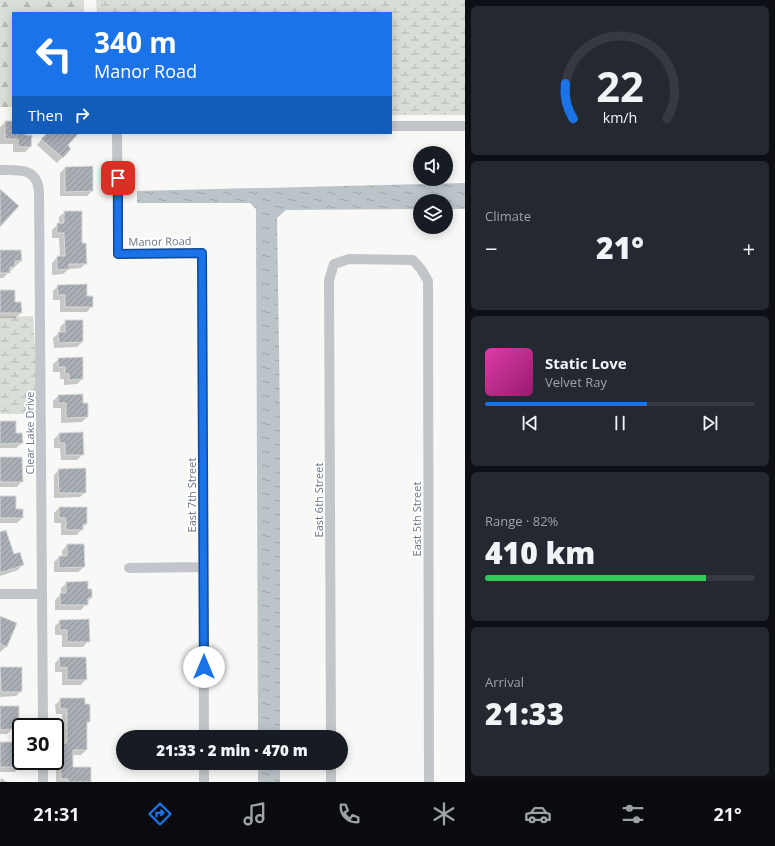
<!DOCTYPE html>
<html lang="en">
<head>
<meta charset="utf-8">
<style>
	body { margin:0; font-family:"Open Sans",sans-serif; background:#242831; color:#f1f3f6; height:100vh; display:flex; flex-direction:column; font-size:15px; white-space:nowrap }
	* { box-sizing:border-box; margin:0 }
	p { font-size:13px; color:#9ea1a6 }
	.icon { flex:none; width:22px; height:22px; fill:none; stroke:currentColor; stroke-width:2; stroke-linecap:round; stroke-linejoin:round }
	.map { position:relative; flex:1; overflow:hidden }
	.sheet { display:flex; flex-direction:column; gap:6px; padding:6px; background:#0d0f14; width:310px }
	.sheet>* { flex:none }
	.guide { position:absolute; left:12px; top:12px; width:380px; height:122px; border-radius:0px; box-shadow:0 2px 10px #0003; background:#1a73e8; color:#fff; overflow:hidden }
	.tools { position:absolute; left:413px; top:146px; display:grid; gap:8px }
	.tools a { display:grid; place-items:center; width:40px; height:40px; border-radius:50%; background:#171b24; box-shadow:0 2px 10px #0003; font-size:20px }
	.speed { position:absolute; left:12px; top:718px; display:flex; gap:8px; font-size:20px; font-weight:700; text-align:center }
	.speed>* { display:grid; place-content:center; width:52px; height:52px; border-radius:50%; background:#171b24; box-shadow:0 2px 10px #0003; line-height:1 }
	.speed .limit { border:2px solid #111; border-radius:6px; background:#fff; color:#111 }
	.pin { position:absolute; display:grid; place-items:center; width:34px; height:34px; color:#fff; margin:-17px; border-radius:8px; box-shadow:0 2px 6px #0006 }
	.me { position:absolute; width:44px; margin:-22px; rotate:0deg; stroke-linejoin:round; filter:drop-shadow(0 0 3px #0008) }
	.turn { display:flex; align-items:center; gap:14px; height:84px; padding:0 16px; font-size:18px }
	.turn .icon { width:52px; height:52px; stroke-width:2.5 }
	.turn b { display:block; font-size:28px; line-height:34px }
	.then { display:flex; align-items:center; height:38px; padding:0 16px; background:#0003; gap:8px; font-size:15px }
	.big { font-size:30px; font-weight:800; line-height:1.1 }
	.sheet .tile { flex:1; display:flex; flex-direction:column; justify-content:center; gap:6px; min-width:0; padding:0 14px; border-radius:6px; background:#242831 }
	.sheet .dial { align-items:center; gap:0 }
	.dial svg { height:104px; overflow:visible; fill:none; stroke:#363941; stroke-width:7; stroke-linecap:round; text-anchor:middle }
	.dial text { fill:#f1f3f6; stroke:none }
	.song { display:flex; align-items:center; gap:12px }
	.cover { width:48px; height:48px; border-radius:6px; background:linear-gradient(135deg,hsl(320 70% 55%),hsl(320 70% 35%)) }
	.played { height:4px; border-radius:2px; background:linear-gradient(90deg,#1a73e8 60%,#363941 60%) }
	.keys { display:flex; justify-content:space-around; direction:ltr }
	.heat { display:flex; justify-content:space-between; align-items:center; font-size:22px; direction:ltr }
	.charge { height:6px; border-radius:3px; background:linear-gradient(90deg,#34c759 82%,#363941 0) }
	.trip { position:absolute; left:116px; top:730px; width:232px; height:40px; border-radius:20px; background:#171b24; box-shadow:0 2px 10px #0003; font-weight:800; line-height:40px; text-align:center }
	.menu { display:flex; height:64px; justify-content:space-around; align-items:center; background:#090b0e; color:#9ea1a6 }
	.menu .icon { width:28px; height:28px }
	.menu .current { color:#1a73e8 }
	.menu b { font-size:18px; color:#f1f3f6 }
	main { display:flex; flex:1; min-height:0 }
	.map>svg:first-child { display:block }
</style>
</head>
<body>
<main>
<div class="map">
<svg width="465" height="782" viewBox="0 0 465 782">
	<defs>
		<pattern id="forest-firs" width="22" height="20" patternUnits="userSpaceOnUse"><rect width="22" height="20" fill="#d9ded7"/><path d="M5 1l3.5 6h-7zM16 11l3.5 6h-7z" fill="#b4b9b4"/></pattern>
		<pattern id="wetland-marsh" width="20" height="14" patternUnits="userSpaceOnUse"><rect width="20" height="14" fill="#d9ded7"/><path d="M1 5h8M5 5V1M11 12h8M15 12V8" fill="none" stroke="#b4b9b4"/></pattern>
		<pattern id="water-ripples" width="26" height="14" patternUnits="userSpaceOnUse"><rect width="26" height="14" fill="#bbc4c8"/><path d="M2 4q2-2 4 0t4 0M15 11q2-2 4 0t4 0" fill="none" stroke="#9ca4a8"/></pattern>
		<pattern id="building-hatch" width="6" height="6" patternUnits="userSpaceOnUse"><rect width="6" height="6" fill="#a9afb5"/><path d="M-1 1l2-2M0 6l6-6M5 7l2-2" fill="none" stroke="#8e9399"/></pattern>
	</defs>
	<rect width="100%" height="100%" fill="#f8f8f6"/>
	<path fill="url(#forest-firs)" d="M0 0H84V13H13V107H0Z"/>
	<path fill="url(#wetland-marsh)" d="M96 0H465V115H391V13H97Z
		M33 316 39 414H0V317Z"/>
	<path fill="url(#water-ripples)" d="M465 183V209H446V201H420V209L286 210 277 218 280 413V737H258L256 209 250 203H137V191Z
		M258 763H280V782H258Z"/>
	<path fill="#0003" d="M5 122H13V133H25L30 147 25 152H13V144H0V127Z
		M47 133H77L66 145 70 149 57 163 37 145Z
		M65 168 92 191 87 196H60V173Z
		M65 212 81 244 86 263 81 268 69 269 63 274 52 275V263L57 257H60L59 238H52V230L58 224H59V217Z
		M0 251 21 261 3 278H0Z
		M58 286 86 297 92 306 87 312H60V300H53V291Z
		M0 291 14 303 21 313 15 318H0Z
		M66 321 82 342 77 347 54 348 53 338 59 333H60V327Z
		M59 359 82 379 77 384 64 385V379H60V372H53V364Z
		M58 396 82 404 87 417 82 422 61 423V408H53V401Z
		M0 422 15 434 22 443 16 448H0Z
		M82 433 83 454 77 460H61L60 448H54V439L59 434Z
		M0 458 22 481 17 487H0Z
		M59 470 85 492 80 497 54 498V475Z
		M0 497 22 518 17 523H0Z
		M59 508 86 524 77 535H61V523H54V513Z
		M0 533 13 556 23 564 18 570 0 576Z
		M67 545 84 567 78 572H54V562L59 557H62V551Z
		M67 583 87 590 91 598 81 610H55V600L61 594V588Z
		M0 617 15 624 6 647 0 652Z
		M60 621 88 641 83 647H62V635H55V626Z
		M60 658 86 679 81 685H62V672H55V663Z
		M0 668H21V691L16 696 0 697Z
		M61 699 89 721 86 725V750L81 755H72V768L90 782H56V750L62 744V714H56L55 705Z
		M0 707 18 723 7 734H0Z
		M0 743 20 766 15 772H0Z
		M1 778 7 782H0Z"/>
	<path fill="url(#building-hatch)" stroke="#d9dad8" d="M5 121H13V133H26V135H32L31 147H18V139H5Z
		M47 133H79L68 145 71 149 63 158 41 139Z
		M93 166V191L65 192V167Z
		M0 189 19 206 0 227Z
		M64 211H82V243H86L87 264H69V269L57 270V256H65L64 233H57V223H64Z
		M0 250H21L22 261H15V267H10V273H0Z
		M87 284V296H93V307H65V295H58L57 285Z
		M0 290H15V302H21L22 313H0Z
		M65 320H83V342L59 343 58 332H65Z
		M83 357V379L69 380V374H65V367H58V358Z
		M83 394V403H88V417L66 418V403H58V395Z
		M0 421H16V433H22L23 443 0 444Z
		M83 432 84 455H65V443H59V433Z
		M0 457H22L23 482H0Z
		M86 468V493H59L58 469Z
		M0 496H16V509H23V518H0Z
		M59 507H87V524H83V530H66V518H59Z
		M6 530 14 554 20 552 24 565 0 573V532Z
		M67 544H84L85 567 59 568V556H67Z
		M88 581V589H92V598H88V605H60V593H66V582Z
		M0 616 17 623 7 647 0 644Z
		M89 619 90 642H67V630H60L59 620Z
		M59 657H86L87 680H67V667L60 668Z
		M0 667H22V692H1Z
		M60 698H85V704H90V722H87V750H73V767H91V782H68V779H61L60 743H67V709H60Z
		M0 706H19V723H14L13 729 0 730Z
		M0 742H21V767H0Z"/>
	<g fill="none" stroke-linecap="round" stroke-linejoin="round">
		<path stroke="#c2c5c9" stroke-width="10" d="M391 126H465
			M117 133 118 254 202 253 204 737
			M0 170C18 170 37 167 39 191L43 727
			M129 568 203 567
			M0 594H42
			M331 737 329 280 334 264 349 259 413 260 421 269 428 281 429 782
			M43 761V782
			M204 763V782
			M331 763V782"/>
	</g>
	<g fill="none" stroke-linecap="round" stroke-linejoin="round">
		<g stroke="#114b97" stroke-width="10">
			<path id="route" d="M118 178V254L202 253 204 667"/>
		</g>
		<use href="#route" stroke="#1a73e8" stroke-width="7"/>
	</g>
	<g text-anchor="middle" dominant-baseline="central" stroke-width="4" stroke-linejoin="round" paint-order="stroke">
		<g font-size="11" fill="#6a7583" stroke="#fff">
			<text transform="translate(160 241) rotate(-1)">Manor Road</text>
			<text transform="translate(29 433) rotate(-90)">Clear Lake Drive</text>
			<text transform="translate(191 495) rotate(-90)">East 7th Street</text>
			<text transform="translate(318 500) rotate(-90)">East 6th Street</text>
			<text transform="translate(416 519) rotate(-90)">East 5th Street</text>
		</g>
	</g>
</svg>
<div class="tools">
<a><svg class="icon" aria-label="sound" viewBox="0 0 24 24"><path d="M4 9h4l5-4v14l-5-4H4zM17 9q2 3 0 6"/></svg></a>
<a><svg class="icon" aria-label="layers" viewBox="0 0 24 24"><path d="M12 4l9 5-9 5-9-5zM3 14l9 5 9-5"/></svg></a>
</div>
<div class="speed"><div class="limit">30</div></div>
<div class="pin" style="left:118px;top:178px;background:#d93025"><svg class="icon" aria-label="arrive" viewBox="0 0 24 24"><path d="M6 21V4h12l-3 4 3 4H6"/></svg></div>
<svg class="me" style="left:204px;top:667px" viewBox="-20 -20 40 40"><circle r="19" fill="#fff"/><path d="M0-13L10 11 0 6-10 11z" fill="#1a73e8"/></svg>
<div class="trip">21:33 · 2 min · 470 m</div>
<div class="guide">
<div class="turn"><svg class="icon" aria-label="left" viewBox="0 0 24 24"><path d="M17 20v-9H6M10 6l-5 5 5 5"/></svg><div><b>340 m</b>Manor Road</div></div>
<div class="then">Then<svg class="icon" aria-label="right" viewBox="0 0 24 24"><path d="M7 20v-9h11M14 6l5 5-5 5"/></svg></div>
</div>
</div>
<section class="sheet">
<div class="tile dial"><svg viewBox="0 0 100 80">
<path d="M14 69A42 42 0 1 1 86 69"/>
<path d="M14 69A42 42 0 0 1 8 42" stroke="#1a73e8"/>
<text x="50" y="56" font-size="32" font-weight="700">22</text>
<text x="50" y="72" font-size="11">km/h</text>
</svg></div>
<div class="tile"><p>Climate</p>
<div class="heat"><a>−</a><b class="big">21°</b><a>+</a></div>
</div>
<div class="tile">
<div class="song"><i class="cover"></i><div><b>Static Love</b><p>Velvet Ray</p></div></div>
<div class="played"></div>
<div class="keys"><svg class="icon" aria-label="previous" viewBox="0 0 24 24"><path d="M18 5L8 12l10 7zM5 5v14"/></svg><svg class="icon" aria-label="pause" viewBox="0 0 24 24"><path d="M8 5v14M16 5v14"/></svg><svg class="icon" aria-label="next" viewBox="0 0 24 24"><path d="M6 5l10 7-10 7zM19 5v14"/></svg></div>
</div>
<div class="tile"><p>Range · 82%</p><b class="big">410 km</b><div class="charge"></div></div>
<div class="tile"><p>Arrival</p><b class="big">21:33</b></div>
</section>
</main>
<nav class="menu">
<b>21:31</b>
<svg class="icon current" aria-label="directions" viewBox="0 0 24 24"><path d="M12 3l9 9-9 9-9-9zM9 14v-3h6M13 9l2 2-2 2"/></svg>
<svg class="icon" aria-label="music" viewBox="0 0 24 24"><path d="M9 18V5l10-2v13"/><circle cx="6" cy="18" r="3"/><circle cx="16" cy="16" r="3"/></svg>
<svg class="icon" aria-label="phone" viewBox="0 0 24 24"><path d="M5 4h4l2 5-3 2q2 4 5 5l2-3 5 2v4C11 20 4 13 5 4z"/></svg>
<svg class="icon" aria-label="climate" viewBox="0 0 24 24"><path d="M12 3v18M4 7l16 10M4 17L20 7"/></svg>
<svg class="icon" aria-label="car" viewBox="0 0 24 24"><path d="M5 17H2v-5l4-1 3-4h7l3 4 3 1v5h-3M9 17h6M6 11h13"/><circle cx="7" cy="17" r="2"/><circle cx="17" cy="17" r="2"/></svg>
<svg class="icon" aria-label="filters" viewBox="0 0 24 24"><path d="M4 7h16M4 17h16"/><circle cx="9" cy="7" r="2"/><circle cx="15" cy="17" r="2"/></svg>
<b>21°</b>
</nav>
</body>
</html>
